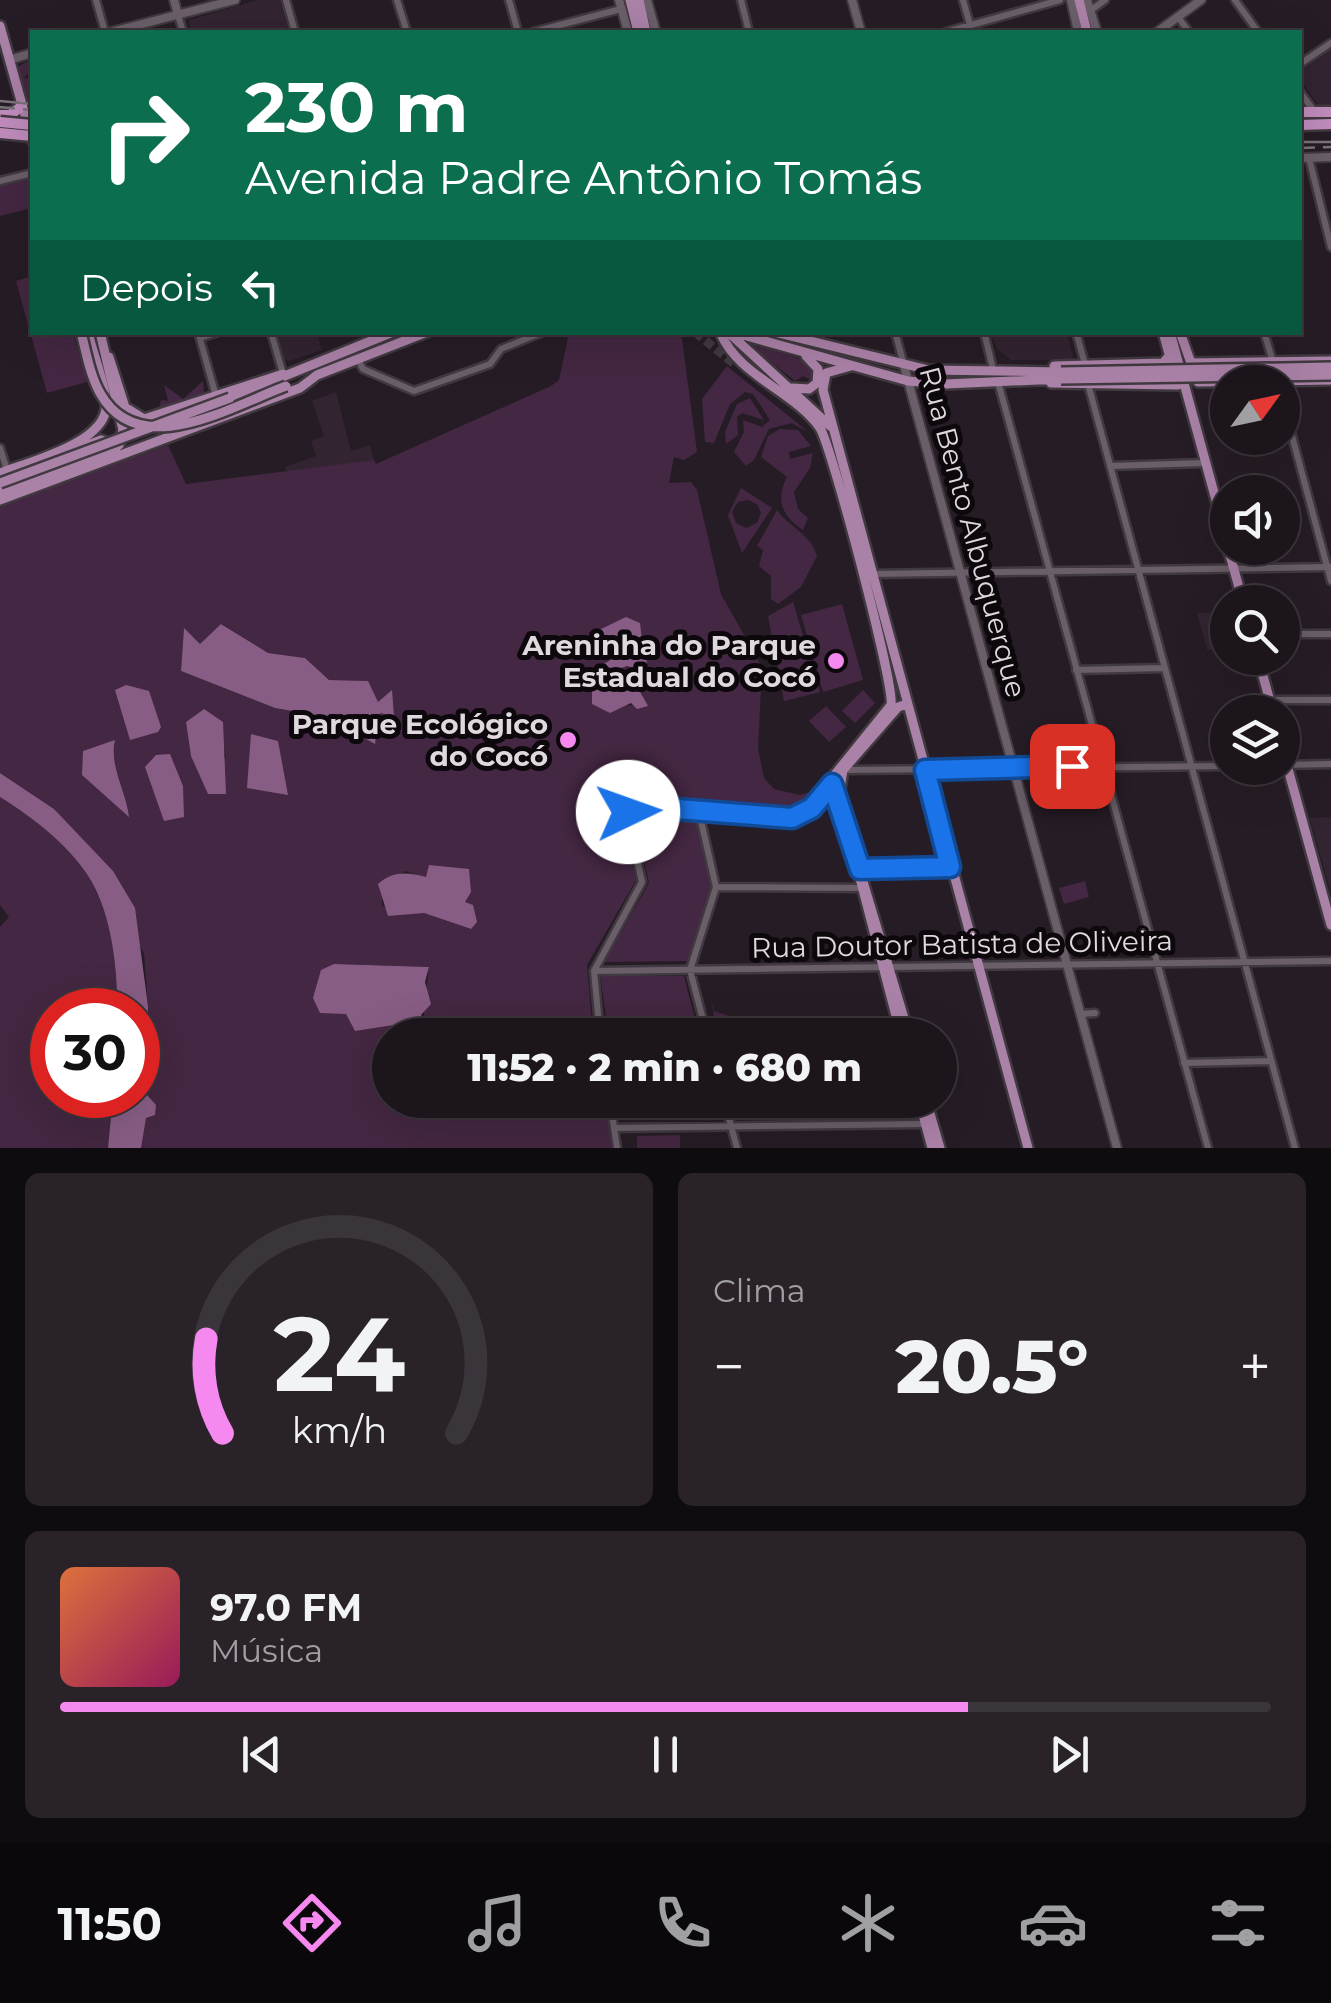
<!DOCTYPE html>
<html lang="pt">
<head>
<meta charset="utf-8">
<style>
	body { margin:0; font-family:Montserrat,sans-serif; background:#292229; color:#f1f3f6; height:100vh; display:flex; flex-direction:column; font-size:38px; white-space:nowrap }
	* { box-sizing:border-box; margin:0 }
	p { font-size:32px; color:#a09fa3 }
	.icon { flex:none; width:55px; height:55px; fill:none; stroke:currentColor; stroke-width:2; stroke-linecap:round; stroke-linejoin:round }
	.map { position:relative; height:1148px; overflow:hidden }
	.panel { display:flex; flex-direction:column; gap:25px; padding:25px; background:#0f0c0f; flex:1 }
	.panel>* { flex:none }
	.hud { position:absolute; left:30px; top:30px; width:1272px; height:305px; border-radius:0px; box-shadow:0 10px 40px #0002,0 0 0 2px #3a343b; background:#0b6e4f; color:#fff; overflow:hidden }
	.needle { width:65px; rotate:57deg }
	.fabs { position:absolute; left:1210px; top:365px; display:grid; gap:20px }
	.fabs a { display:grid; place-items:center; width:90px; height:90px; border-radius:50%; background:#1c151c; box-shadow:0 10px 40px #0002,0 0 0 2px #3a343b; font-size:50px }
	.speed { position:absolute; left:30px; top:988px; display:flex; gap:20px; font-size:50px; font-weight:700; text-align:center }
	.speed>* { display:grid; place-content:center; width:130px; height:130px; border-radius:50%; background:#1c151c; box-shadow:0 10px 40px #0002,0 0 0 2px #3a343b; line-height:1 }
	.speed .limit { border:15px solid #d22; background:#fff; color:#111 }
	.pin { position:absolute; display:grid; place-items:center; width:85px; height:85px; color:#fff; margin:-42px; border-radius:20px; box-shadow:0 5px 15px #0006 }
	.me { position:absolute; width:110px; margin:-55px; rotate:87deg; stroke-linejoin:round; filter:drop-shadow(0 0 8px #0008) }
	.turn { display:flex; align-items:center; gap:35px; height:210px; padding:0 50px; font-size:45px }
	.turn .icon { width:130px; height:130px; stroke-width:2.5 }
	.turn b { display:block; font-size:70px; line-height:85px }
	.then { display:flex; align-items:center; height:95px; padding:0 50px; background:#0003; gap:20px; font-size:38px }
	.big { font-size:75px; font-weight:800; line-height:1.1 }
	.panel .card { flex:1; display:flex; flex-direction:column; justify-content:center; gap:15px; min-width:0; padding:0 35px; border-radius:15px; background:#292229 }
	.panel .dial { align-items:center; gap:0 }
	.dial svg { height:260px; overflow:visible; fill:none; stroke:#3a343b; stroke-width:7; stroke-linecap:round; text-anchor:middle }
	.dial text { fill:#f1f3f6; stroke:none }
	.song { display:flex; align-items:center; gap:30px }
	.cover { width:120px; height:120px; border-radius:15px; background:linear-gradient(135deg,hsl(20 70% 55%),hsl(330 70% 35%)) }
	.played { height:10px; border-radius:5px; background:linear-gradient(90deg,#f589ef 75%,#3a343b 75%) }
	.keys { display:flex; justify-content:space-around; direction:ltr }
	.heat { display:flex; justify-content:space-between; align-items:center; font-size:55px; direction:ltr }
	.panel .tiles { flex:1; display:grid; gap:25px; grid-template-columns:1fr 1fr }
	.card:last-child { grid-column:span 2 }
	.trip { position:absolute; left:372px; top:1018px; width:585px; height:100px; border-radius:50px; background:#1c151c; box-shadow:0 10px 40px #0002,0 0 0 2px #3a343b; font-weight:800; line-height:100px; text-align:center }
	.menu { display:flex; height:160px; justify-content:space-around; align-items:center; background:#0b080b; color:#a09fa3 }
	.menu .icon { width:70px; height:70px }
	.menu .selected { color:#f589ef }
	.menu b { font-size:45px; color:#f1f3f6 }
	.map>svg:first-child { display:block }
</style>
</head>
<body>
<div class="map">
<svg width="1331" height="1148" viewBox="0 0 1331 1148">
	<rect width="100%" height="100%" fill="#261c25"/>
	<path fill="#322431" d="M258 0H280L289 32H190L189 20Z
		M1331 50V105H1318L1300 79V71Z
		M277 333H317L322 350 289 361 284 359Z
		M990 333H1067L1073 356 1069 360H1011L997 349Z
		M336 392 351 451 370 445 374 460 287 473 285 467 316 456 311 441 324 436 312 401Z
		M1197 613H1227V649L1207 650Z
		M1331 817V894L1310 818Z
		M731 1100H913L916 1113 913 1117 801 1119V1115H792V1119L736 1120Z"/>
	<path fill="#442742" fill-rule="evenodd" d="M32 59V69L24 78 32 79V101H26L17 67Z
		M32 176V208L0 216V185Z
		M32 276V332L73 333 87 382 47 393 16 281Z
		M681 332 697 452 684 460 674 457 669 483 691 482 697 490 721 594 762 667 758 749 764 778 774 789 800 795 822 788 792 813 635 801 620 815 636 880 587 965 593 1035H390V1100H605L612 1148H141L148 1006 144 953 54 809 0 773V506L168 445 186 484 374 460 376 464 551 386 559 380 569 333ZM222 624 268 653 305 658 329 680 367 681 378 703 391 691 393 715 380 712 375 743 327 717 275 708 181 671 184 629 200 644ZM638 654 628 666 610 671 620 686H637L643 695 637 705 617 706 595 684 604 667ZM204 709 220 728 226 758 191 756 186 722ZM251 734 278 741 283 788ZM115 741C109 766 127 790 128 816L83 751ZM405 871 426 878 465 902 470 929 424 913 382 906V890ZM334 964 429 967 422 1031 394 1025 355 1031 346 1014Z
		M746 342 804 360 815 369 814 382 803 376 795 381Z
		M727 366 801 426 806 431 792 423 769 429 754 460 746 466 734 452 744 432 743 420 762 427 770 420 753 394 745 392 730 404 714 443 705 442 702 399Z
		M203 381 204 394 159 410 161 400 168 401 164 385 183 399Z
		M750 398 764 420 742 413 737 417 738 435 726 444 725 432 737 404Z
		M780 429 798 430 811 446 789 452 790 459 813 453 810 468 794 492 798 509 808 518 803 530C782 516 775 500 787 477L761 457 768 436Z
		M741 488 772 508 742 553 728 515ZM748 500 757 504 761 513 757 523 746 528 736 523 732 512 738 502Z
		M777 510C789 527 812 535 817 556L801 587 778 604 771 599V576L759 566 763 550 757 546Z
		M793 602 820 692 784 701 768 616Z
		M842 604 863 680 823 692 801 615Z
		M863 690 875 703 855 723 842 711Z
		M826 706 846 727 829 742 809 721Z
		M0 797C34 818 77 851 95 888 112 922 118 972 117 1010H52V1095H113L108 1148H0V927L9 917 0 905Z
		M633 811 697 815 714 886 690 961 604 962 649 883Z
		M1085 881 1089 897 1064 904 1059 888Z
		M600 976H684L699 1035H609Z
		M711 1000 714 1011 741 1020 744 1031 737 1026 716 1027Z
		M619 1100H716L721 1117 622 1120Z
		M680 1135V1148H637V1136Z"/>
	<path fill="#885d85" d="M626 617 640 623 642 640 631 646 599 648 597 631Z
		M221 624 268 653 305 658 329 680 368 681 378 702 392 690 394 716 380 713 375 744 327 717 275 708 181 671 184 628 200 644Z
		M640 650 645 651 647 663 643 670 627 666 610 672 620 686H637L648 706 637 709 631 703 610 713 592 704V671L624 652 629 657Z
		M126 685 149 691 161 727 158 732 130 740 115 690Z
		M204 709 223 722 226 794H208L191 756 186 722Z
		M251 734 278 741 288 795 247 788Z
		M115 740C109 766 126 790 129 817L82 775 83 751Z
		M170 754 183 786 184 817 164 821 145 767 156 755Z
		M0 773 54 809 113 871 135 908 148 1006 147 1095 156 1105 155 1115 146 1118 141 1148H108L113 1095H138V1010H117C118 972 112 922 95 888 77 851 34 818 0 797Z
		M429 865 469 869 471 892 465 902 473 905 477 922 471 929 424 913 388 916 378 884C393 871 407 872 426 877Z
		M334 964 429 967 425 982 431 1004 421 1015 425 1023 422 1031 394 1025 355 1031 346 1014 320 1013 313 998 321 970Z"/>
	<g fill="none" stroke-linecap="round" stroke-linejoin="round">
		<path stroke="#423841" stroke-width="9" stroke-dasharray="9 4.5" stroke-linecap="butt" d="M695 332 737 366"/>
		<g stroke="#413940" stroke-width="11">
			<path id="minor" d="M96 0 105 32
				M286 0 295 32
				M397 0 407 32
				M509 0 518 32
				M741 0 749 32
				M963 0 972 32
				M1235 0 1258 32
				M1091 10 1105 0
				M178 15 183 32
				M1178 17 1189 32
				M533 32 621 9
				M946 32 1060 0
				M1300 64 1331 43
				M1300 92 1314 111
				M1309 158 1331 247
				M0 181 32 173
				M198 332 216 396
				M271 332 283 374
				M895 332 904 365
				M984 332 993 369
				M1076 332 1085 364
				M1264 332 1273 362
				M200 338 218 332
				M357 358 363 369 414 391 490 364 501 349 543 332
				M998 382 1208 1148
				M1088 384 1295 1148
				M1282 399 1331 581
				M0 448 7 470
				M1110 466 1205 463
				M873 574 1331 567
				M1282 634H1331
				M1076 670 1164 668
				M1270 700H1331
				M1282 765 1331 764
				M844 770 1228 766
				M699 812 716 887 690 970 707 1035
				M860 869 951 867
				M716 887 861 888
				M594 971 1331 961
				M1081 1014 1095 1013
				M600 1035 594 971 642 882 629 823 632 809 792 818 812 808 832 784
				M1184 1063 1271 1061
				M610 1100 617 1148
				M724 1100 737 1148
				M614 1128 925 1124"/>
		</g>
		<g stroke="#413940" stroke-width="12">
			<path id="tertiary" d="M174 0 178 15
				M619 0 628 32
				M647 0 656 32
				M1071 0 1078 32
				M1087 0 1097 32
				M111 32 235 0
				M1157 32 1201 0
				M9 60 32 53
				M904 366 1117 1148"/>
		</g>
		<g stroke="#413940" stroke-width="12">
			<path id="secondary" d="M852 0 861 32
				M1300 158 1331 157"/>
		</g>
		<g stroke="#413940" stroke-width="14">
			<path id="primary" d="M630 0 638 32
				M639 0 646 32
				M1079 0 1087 32
				M0 26 32 140
				M720 332C738 376 794 391 820 428 832 447 895 686 891 705L832 778 909 1035
				M728 332 830 426
				M774 332 929 370 1061 372
				M1163 332 1171 361
				M1170 332 1228 544
				M1180 332 1191 363 1331 361
				M736 333 908 381 945 384 1061 379
				M109 357 125 407 144 419 283 374
				M851 366 826 373 823 390 1028 1148
				M1054 366 1163 363 1170 355
				M1193 375 1198 382 1331 380
				M1051 383 1178 385
				M792 388 809 389 817 383 818 369 806 356
				M230 398 393 332
				M72 451 101 440 108 443 107 448
				M0 473C29 462 111 442 106 402 104 379 93 355 88 332
				M0 492 109 454 119 445 123 430 100 332
				M0 500 300 388 317 375 427 332
				M1228 548 1243 602
				M1258 658 1273 712
				M1282 747 1331 925
				M839 795 843 770 898 707 907 704
				M860 878 901 1035
				M919 1100 932 1148
				M926 1100 940 1148"/>
		</g>
		<g stroke="#413940" stroke-width="15">
			<path id="trunk" d="M1300 112H1331
				M0 115H10L22 106
				M1300 125 1331 124"/>
		</g>
		<use href="#minor" stroke="#6a5f69" stroke-width="6"/>
		<use href="#tertiary" stroke="#6a5f69" stroke-width="8"/>
		<use href="#secondary" stroke="#6a5f69" stroke-width="8"/>
		<use href="#primary" stroke="#aa81a7" stroke-width="9"/>
		<use href="#trunk" stroke="#bf8cbc" stroke-width="10"/>
		<path stroke="#7b737a" stroke-width="2.5" d="M0 101 32 104
			M1300 142H1331"/>
		<path stroke="#7b737a" stroke-width="2.5" stroke-dasharray="15 8" stroke-linecap="butt" d="M0 107 32 110
			M1300 148 1331 147"/>
		<g stroke="#413940" stroke-width="14" stroke-linecap="butt">
			<path id="primary-bridge" d="M81 332C86 352 90 375 100 393 139 463 232 406 286 386
				M1061 372 1331 367
				M1061 379 1331 375
				M0 483 230 398"/>
		</g>
		<g stroke="#413940" stroke-width="15" stroke-linecap="butt">
			<path id="trunk-bridge" d="M0 122 32 125
				M0 133 32 136"/>
		</g>
		<use href="#primary-bridge" stroke="#aa81a7" stroke-width="9"/>
		<use href="#trunk-bridge" stroke="#bf8cbc" stroke-width="10"/>
	</g>
	<g fill="none" stroke-linecap="round" stroke-linejoin="round">
		<g stroke="#114b97" stroke-width="25">
			<path id="route" d="M628 812 639 806 792 818 812 808 832 784 860 869 950 867 925 770 1072 766"/>
		</g>
		<use href="#route" stroke="#1a73e8" stroke-width="18"/>
	</g>
	<g fill="#f589ef" stroke="#0c080c" stroke-width="4">
		<circle cx="836" cy="661" r="10"/>
		<circle cx="568" cy="740" r="10"/>
	</g>
	<g text-anchor="middle" dominant-baseline="central" stroke-width="10" stroke-linejoin="round" paint-order="stroke">
		<g font-size="28" fill="#dfd9df" stroke="#0c080c">
			<text transform="translate(973 532) rotate(75)">Rua Bento Albuquerque</text>
			<text transform="translate(962 944) rotate(-1)">Rua Doutor Batista de Oliveira</text>
		</g>
		<g font-size="28" font-weight="bold" fill="#dfd9df" stroke="#0c080c" text-anchor="end">
			<text x="816" y="645">Areninha do Parque<tspan x="816" dy="32">Estadual do Cocó</tspan></text>
			<text x="548" y="724">Parque Ecológico<tspan x="548" dy="32">do Cocó</tspan></text>
		</g>
	</g>
</svg>
<div class="fabs">
<a><svg class="needle" viewBox="-14 -14 28 28"><path d="M0-13l5 13h-10z" fill="#e53935"/><path d="M0 13l5-13h-10z" fill="#a09fa3"/></svg></a>
<a><svg class="icon" aria-label="sound" viewBox="0 0 24 24"><path d="M4 9h4l5-4v14l-5-4H4zM17 9q2 3 0 6"/></svg></a>
<a><svg class="icon" aria-label="search" viewBox="0 0 24 24"><circle cx="10" cy="10" r="6"/><path d="M15 15l6 6"/></svg></a>
<a><svg class="icon" aria-label="layers" viewBox="0 0 24 24"><path d="M12 4l9 5-9 5-9-5zM3 14l9 5 9-5"/></svg></a>
</div>
<div class="speed"><div class="limit">30</div></div>
<div class="pin" style="left:1072px;top:766px;background:#d93025"><svg class="icon" aria-label="arrive" viewBox="0 0 24 24"><path d="M6 21V4h12l-3 4 3 4H6"/></svg></div>
<svg class="me" style="left:628px;top:812px" viewBox="-20 -20 40 40"><circle r="19" fill="#fff"/><path d="M0-13L10 11 0 6-10 11z" fill="#1a73e8"/></svg>
<div class="trip">11:52 · 2 min · 680 m</div>
<div class="hud">
<div class="turn"><svg class="icon" aria-label="right" viewBox="0 0 24 24"><path d="M7 20v-9h11M14 6l5 5-5 5"/></svg><div><b>230 m</b>Avenida Padre Antônio Tomás</div></div>
<div class="then">Depois<svg class="icon" aria-label="left" viewBox="0 0 24 24"><path d="M17 20v-9H6M10 6l-5 5 5 5"/></svg></div>
</div>
</div>
<section class="panel">
<div class="tiles">
<div class="card dial"><svg viewBox="0 0 100 80">
<path d="M14 69A42 42 0 1 1 86 69"/>
<path d="M14 69A42 42 0 0 1 9 40" stroke="#f589ef"/>
<text x="50" y="56" font-size="32" font-weight="700">24</text>
<text x="50" y="72" font-size="11">km/h</text>
</svg></div>
<div class="card"><p>Clima</p>
<div class="heat"><a>−</a><b class="big">20.5°</b><a>+</a></div>
</div>
<div class="card">
<div class="song"><i class="cover"></i><div><b>97.0 FM</b><p>Música</p></div></div>
<div class="played"></div>
<div class="keys"><svg class="icon" aria-label="previous" viewBox="0 0 24 24"><path d="M18 5L8 12l10 7zM5 5v14"/></svg><svg class="icon" aria-label="pause" viewBox="0 0 24 24"><path d="M8 5v14M16 5v14"/></svg><svg class="icon" aria-label="next" viewBox="0 0 24 24"><path d="M6 5l10 7-10 7zM19 5v14"/></svg></div>
</div>
</div>
</section>
<nav class="menu">
<b>11:50</b>
<svg class="icon selected" aria-label="directions" viewBox="0 0 24 24"><path d="M12 3l9 9-9 9-9-9zM9 14v-3h6M13 9l2 2-2 2"/></svg>
<svg class="icon" aria-label="music" viewBox="0 0 24 24"><path d="M9 18V5l10-2v13"/><circle cx="6" cy="18" r="3"/><circle cx="16" cy="16" r="3"/></svg>
<svg class="icon" aria-label="phone" viewBox="0 0 24 24"><path d="M5 4h4l2 5-3 2q2 4 5 5l2-3 5 2v4C11 20 4 13 5 4z"/></svg>
<svg class="icon" aria-label="climate" viewBox="0 0 24 24"><path d="M12 3v18M4 7l16 10M4 17L20 7"/></svg>
<svg class="icon" aria-label="car" viewBox="0 0 24 24"><path d="M5 17H2v-5l4-1 3-4h7l3 4 3 1v5h-3M9 17h6M6 11h13"/><circle cx="7" cy="17" r="2"/><circle cx="17" cy="17" r="2"/></svg>
<svg class="icon" aria-label="filters" viewBox="0 0 24 24"><path d="M4 7h16M4 17h16"/><circle cx="9" cy="7" r="2"/><circle cx="15" cy="17" r="2"/></svg>
</nav>
</body>
</html>
